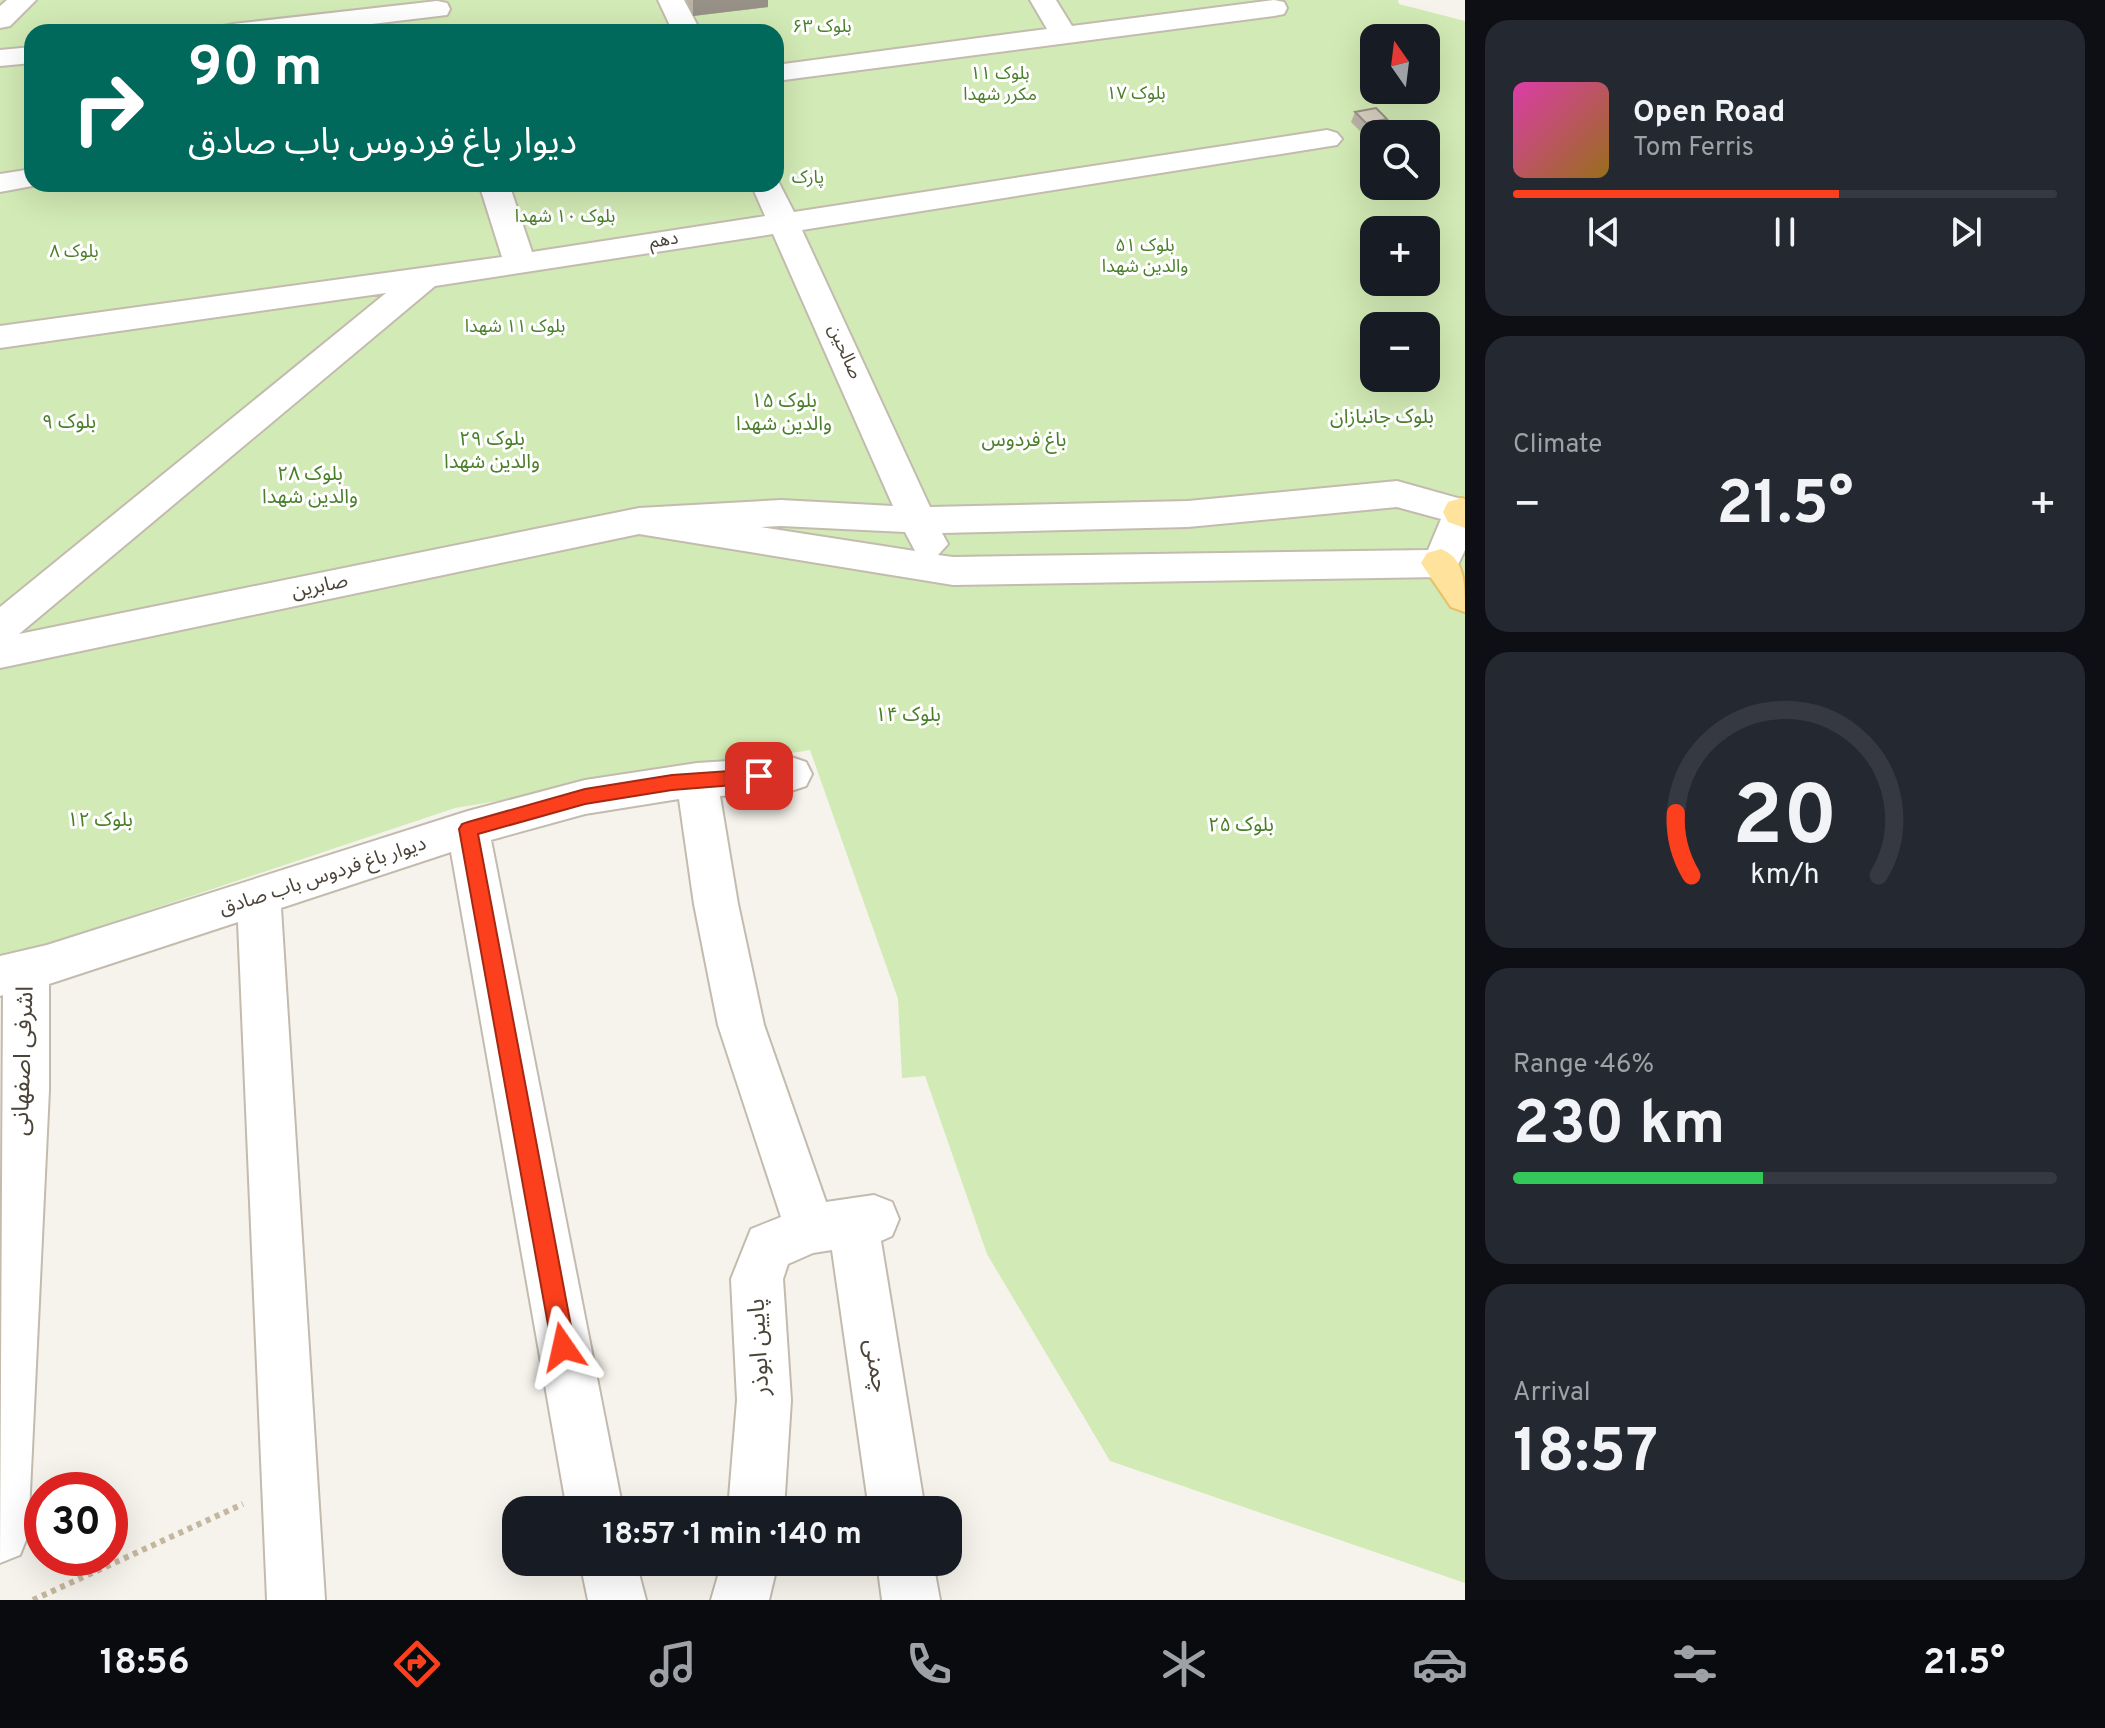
<!DOCTYPE html>
<html lang="en">
<head>
<meta charset="utf-8">
<style>
	body { margin:0; font-family:Overpass,"Noto Sans Arabic",sans-serif; background:#242831; color:#f1f3f6; height:100vh; display:flex; flex-direction:column; font-size:30px; white-space:nowrap }
	* { box-sizing:border-box; margin:0 }
	p { font-size:26px; color:#9ea1a6 }
	.icon { flex:none; width:44px; height:44px; fill:none; stroke:currentColor; stroke-width:2; stroke-linecap:round; stroke-linejoin:round }
	.map { position:relative; flex:1; overflow:hidden }
	.drawer { display:flex; flex-direction:column; gap:20px; padding:20px; background:#0d0f14; width:640px }
	.drawer>* { flex:none }
	.guide { position:absolute; left:24px; top:24px; width:760px; height:168px; border-radius:24px; box-shadow:0 8px 32px #0002; background:#00695c; color:#fff; overflow:hidden }
	.needle { width:52px; rotate:346deg }
	.tools { position:absolute; left:1360px; top:24px; display:grid; gap:16px }
	.tools a { display:grid; place-items:center; width:80px; height:80px; border-radius:16px; background:#171b24; box-shadow:0 8px 32px #0002; font-size:40px }
	.speed { position:absolute; left:24px; top:1472px; display:flex; gap:16px; font-size:40px; font-weight:700; text-align:center }
	.speed>* { display:grid; place-content:center; width:104px; height:104px; border-radius:50%; background:#171b24; box-shadow:0 8px 32px #0002; line-height:1 }
	.speed .limit { border:12px solid #d22; background:#fff; color:#111 }
	.pin { position:absolute; display:grid; place-items:center; width:68px; height:68px; color:#fff; margin:-34px; border-radius:16px; box-shadow:0 4px 12px #0006 }
	.me { position:absolute; width:88px; margin:-44px; rotate:349deg; stroke-linejoin:round; filter:drop-shadow(0 0 6px #0008) }
	.turn { display:flex; align-items:center; gap:28px; height:168px; padding:0 32px; font-size:36px }
	.turn .icon { width:104px; height:104px; stroke-width:2.5 }
	.turn b { display:block; font-size:56px; line-height:68px }
	.big { font-size:60px; font-weight:700; line-height:1.1 }
	.drawer .card { flex:1; display:flex; flex-direction:column; justify-content:center; gap:12px; min-width:0; padding:0 28px; border-radius:24px; background:#242831 }
	.drawer .dial { align-items:center; gap:0 }
	.dial svg { height:208px; overflow:visible; fill:none; stroke:#363941; stroke-width:7; stroke-linecap:round; text-anchor:middle }
	.dial text { fill:#f1f3f6; stroke:none }
	.song { display:flex; align-items:center; gap:24px }
	.cover { width:96px; height:96px; border-radius:12px; background:linear-gradient(135deg,hsl(320 70% 55%),hsl(40 70% 35%)) }
	.played { height:8px; border-radius:4px; background:linear-gradient(90deg,#fc3f1d 60%,#363941 60%) }
	.keys { display:flex; justify-content:space-around; direction:ltr }
	.heat { display:flex; justify-content:space-between; align-items:center; font-size:44px; direction:ltr }
	.charge { height:12px; border-radius:6px; background:linear-gradient(90deg,#34c759 46%,#363941 0) }
	.trip { position:absolute; left:502px; top:1496px; width:460px; height:80px; border-radius:24px; background:#171b24; box-shadow:0 8px 32px #0002; font-weight:700; line-height:80px; text-align:center }
	.menu { display:flex; height:128px; justify-content:space-around; align-items:center; background:#090b0e; color:#9ea1a6 }
	.menu .icon { width:56px; height:56px }
	.menu .selected { color:#fc3f1d }
	.menu b { font-size:36px; color:#f1f3f6 }
	main { display:flex; flex:1; min-height:0 }
	.map>svg:first-child { display:block }
</style>
</head>
<body>
<main>
<div class="map">
<svg width="1465" height="1600" viewBox="0 0 1465 1600">
	<rect width="100%" height="100%" fill="#f6f3ec"/>
	<path fill="#d2eab5" fill-rule="evenodd" d="M0 0H1398L1399 4 1465 21V1583L1110 1461 987 1254 925 1076 902 1078 898 999 810 750 455 808 0 960ZM32 32H776V184H32ZM1374 38H1426V90H1374ZM1374 134H1426V186H1374ZM1374 230H1426V282H1374ZM1374 326H1426V378H1374Z"/>
	<g fill="none" stroke-linecap="round" stroke-linejoin="round">
		<g stroke="#c2bbae" stroke-width="4">
			<path id="minor" d="M7 0H36L10 26 0 28V6Z
				M658 0H684L701 32H673Z
				M1030 0H1056L1072 26 1274 0 1284 2 1287 8 1284 14 1274 16 776 81V65L1047 29Z
				M437 1 447 3 450 9 447 15 305 32H219L223 26 233 24Z
				M32 47V63L0 66V50Z
				M1327 130 1337 133 1342 139 1337 145 802 230 930 507 1188 501 1397 481 1465 500V550L1454 573 1441 577 953 585 639 534 0 668V607L386 293 0 348V326L502 257 479 184H509L532 252 765 216 751 184H776V177L794 212ZM773 234 893 506 781 500 639 508 19 634 435 286ZM1397 507 1441 519 1428 550 953 557 938 555 948 544 942 533 1188 527ZM781 526 905 532 915 551 761 527Z
				M32 169V184H43L0 192V174Z
				M791 757 806 762 812 774 806 786 791 791 720 796 738 904 764 1025 826 1202 874 1195 892 1202 899 1219 892 1236 881 1241 925 1510H869L832 1250 813 1253 788 1264 783 1279 791 1400 784 1510H728L737 1400 731 1279 751 1229 781 1217 718 1025 694 904 679 799 585 814 491 840 623 1510H567L451 852 281 908 325 1600H267L238 922 49 984V1090L28 1535 20 1555 0 1563 3 995 0 996V956L47 945 468 811 585 780 697 763Z
				M580 1562H636L646 1600H588Z
				M722 1562H778L769 1600H711Z
				M877 1562H933L940 1600H882Z"/>
		</g>
		<g stroke="#e6c16a" stroke-width="4">
			<path id="major" d="M1462 498 1465 499V528L1448 522 1443 512 1448 502Z
				M1441 549C1465 558 1465 584 1465 612L1451 607 1421 563 1427 553Z"/>
		</g>
		<path stroke="#c4b79f" stroke-width="6" stroke-dasharray="5 5" stroke-linecap="butt" d="M33 1600 243 1504"/>
		<use href="#minor" fill="#fff" fill-rule="evenodd"/>
		<use href="#major" fill="#ffe39c" fill-rule="evenodd"/>
	</g>
	<path fill="#bab2a6" d="M686 0H768V7L693 16Z
		M1355 112 1383 130 1362 133 1351 122Z"/>
	<path fill="#979187" d="M693 0H768V7L693 16Z
		M1387 119 1383 130 1362 133 1366 123Z"/>
	<path fill="#d8cfc1" stroke="#979187" stroke-width="2" d="M1376 108 1387 119 1366 123 1355 112Z"/>
	<path fill="#fc3f1d" stroke="#a42913" stroke-width="2" d="M759 769 768 776 759 783 672 790 585 804 478 834 575 1347 571 1355 563 1358 555 1355 552 1347 459 829 462 824 468 822 585 789 672 775Z"/>
	<g text-anchor="middle" dominant-baseline="central" stroke-width="6" stroke-linejoin="round" paint-order="stroke">
		<g font-size="18" fill="#4a7f2a" stroke="#fff">
			<text x="822" y="27">بلوک ۶۳</text>
			<text x="1000" y="74">بلوک ۱۱<tspan x="1000" dy="21">مکرر شهدا</tspan></text>
			<text x="1136" y="94">بلوک ۱۷</text>
			<text x="808" y="178">پارک</text>
			<text x="565" y="217">بلوک ۱۰ شهدا</text>
			<text x="1145" y="246">بلوک ۵۱<tspan x="1145" dy="21">والدین شهدا</tspan></text>
			<text x="74" y="252">بلوک ۸</text>
			<text x="515" y="327">بلوک ۱۱ شهدا</text>
		</g>
		<g font-size="18" fill="#4b4439" stroke="#fff">
			<text transform="translate(664 241) rotate(-9)">دهم</text>
			<text transform="translate(844 352) rotate(66)">صالحین</text>
		</g>
		<g font-size="20" fill="#4a7f2a" stroke="#fff">
			<text x="784" y="402">بلوک ۱۵<tspan x="784" dy="23">والدین شهدا</tspan></text>
			<text x="1382" y="418">بلوک جانبازان</text>
			<text x="69" y="423">بلوک ۹</text>
			<text x="492" y="440">بلوک ۲۹<tspan x="492" dy="23">والدین شهدا</tspan></text>
			<text x="1024" y="441">باغ فردوس</text>
			<text x="310" y="475">بلوک ۲۸<tspan x="310" dy="23">والدین شهدا</tspan></text>
			<text x="908" y="716">بلوک ۱۴</text>
			<text x="100" y="821">بلوک ۱۲</text>
			<text x="1241" y="826">بلوک ۲۵</text>
		</g>
		<g font-size="20" fill="#4b4439" stroke="#fff">
			<text transform="translate(320 587) rotate(-12)">صابرین</text>
			<text transform="translate(323 877) rotate(-18)">دیوار باغ فردوس باب صادق</text>
		</g>
		<g font-size="24" fill="#4b4439" stroke="#fff">
			<text transform="translate(24 1061) rotate(-88)">اشرفی اصفهانی</text>
			<text transform="translate(760 1347) rotate(-93)">پایین ابوذر</text>
			<text transform="translate(875 1366) rotate(81)">چمنی</text>
		</g>
	</g>
</svg>
<div class="tools">
<a><svg class="needle" viewBox="-14 -14 28 28"><path d="M0-13l5 13h-10z" fill="#e53935"/><path d="M0 13l5-13h-10z" fill="#9ea1a6"/></svg></a>
<a><svg class="icon" aria-label="search" viewBox="0 0 24 24"><circle cx="10" cy="10" r="6"/><path d="M15 15l6 6"/></svg></a>
<a>+</a>
<a>−</a>
</div>
<div class="speed"><div class="limit">30</div></div>
<div class="pin" style="left:759px;top:776px;background:#d93025"><svg class="icon" aria-label="arrive" viewBox="0 0 24 24"><path d="M6 21V4h12l-3 4 3 4H6"/></svg></div>
<svg class="me" style="left:563px;top:1347px" viewBox="-20 -20 40 40"><path d="M0-17L14 15 0 8-14 15z" fill="#fc3f1d" stroke="#fff" stroke-width="4"/></svg>
<div class="trip">18:57 · 1 min · 140 m</div>
<div class="guide">
<div class="turn"><svg class="icon" aria-label="right" viewBox="0 0 24 24"><path d="M7 20v-9h11M14 6l5 5-5 5"/></svg><div><b>90 m</b>دیوار باغ فردوس باب صادق</div></div>
</div>
</div>
<section class="drawer">
<div class="card">
<div class="song"><i class="cover"></i><div><b>Open Road</b><p>Tom Ferris</p></div></div>
<div class="played"></div>
<div class="keys"><svg class="icon" aria-label="previous" viewBox="0 0 24 24"><path d="M18 5L8 12l10 7zM5 5v14"/></svg><svg class="icon" aria-label="pause" viewBox="0 0 24 24"><path d="M8 5v14M16 5v14"/></svg><svg class="icon" aria-label="next" viewBox="0 0 24 24"><path d="M6 5l10 7-10 7zM19 5v14"/></svg></div>
</div>
<div class="card"><p>Climate</p>
<div class="heat"><a>−</a><b class="big">21.5°</b><a>+</a></div>
</div>
<div class="card dial"><svg viewBox="0 0 100 80">
<path d="M14 69A42 42 0 1 1 86 69"/>
<path d="M14 69A42 42 0 0 1 8 45" stroke="#fc3f1d"/>
<text x="50" y="56" font-size="32" font-weight="700">20</text>
<text x="50" y="72" font-size="11">km/h</text>
</svg></div>
<div class="card"><p>Range · 46%</p><b class="big">230 km</b><div class="charge"></div></div>
<div class="card"><p>Arrival</p><b class="big">18:57</b></div>
</section>
</main>
<nav class="menu">
<b>18:56</b>
<svg class="icon selected" aria-label="directions" viewBox="0 0 24 24"><path d="M12 3l9 9-9 9-9-9zM9 14v-3h6M13 9l2 2-2 2"/></svg>
<svg class="icon" aria-label="music" viewBox="0 0 24 24"><path d="M9 18V5l10-2v13"/><circle cx="6" cy="18" r="3"/><circle cx="16" cy="16" r="3"/></svg>
<svg class="icon" aria-label="phone" viewBox="0 0 24 24"><path d="M5 4h4l2 5-3 2q2 4 5 5l2-3 5 2v4C11 20 4 13 5 4z"/></svg>
<svg class="icon" aria-label="climate" viewBox="0 0 24 24"><path d="M12 3v18M4 7l16 10M4 17L20 7"/></svg>
<svg class="icon" aria-label="car" viewBox="0 0 24 24"><path d="M5 17H2v-5l4-1 3-4h7l3 4 3 1v5h-3M9 17h6M6 11h13"/><circle cx="7" cy="17" r="2"/><circle cx="17" cy="17" r="2"/></svg>
<svg class="icon" aria-label="filters" viewBox="0 0 24 24"><path d="M4 7h16M4 17h16"/><circle cx="9" cy="7" r="2"/><circle cx="15" cy="17" r="2"/></svg>
<b>21.5°</b>
</nav>
</body>
</html>
